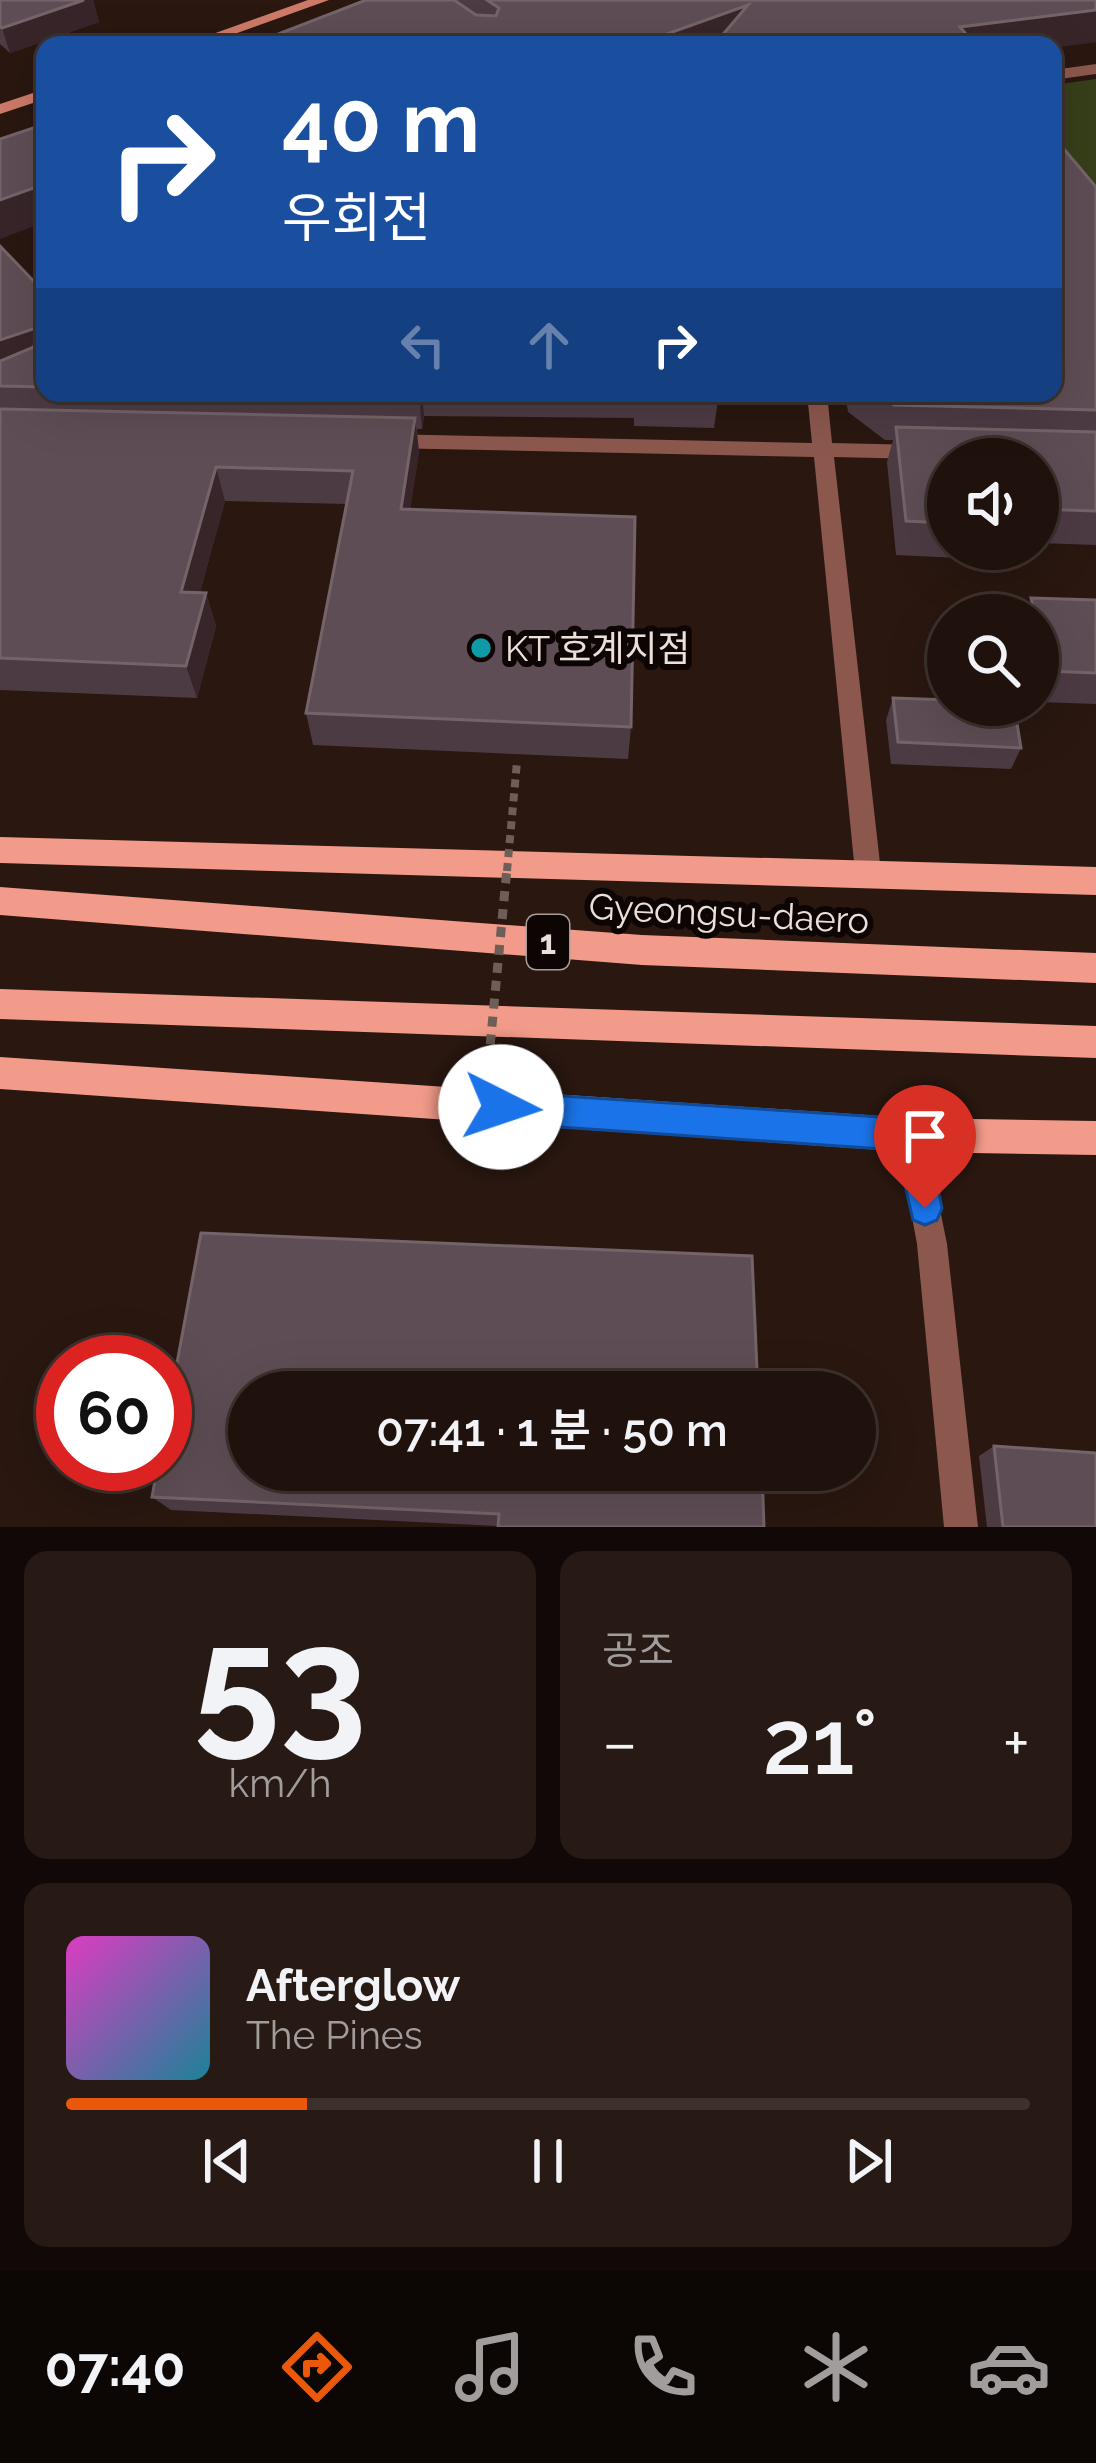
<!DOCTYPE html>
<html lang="ko">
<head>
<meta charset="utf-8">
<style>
	body { margin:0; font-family:Raleway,"Noto Sans KR",sans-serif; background:#271a15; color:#f1f3f6; height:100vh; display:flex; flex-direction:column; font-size:45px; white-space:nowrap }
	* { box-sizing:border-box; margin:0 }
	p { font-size:39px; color:#a19d9d }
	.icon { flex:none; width:66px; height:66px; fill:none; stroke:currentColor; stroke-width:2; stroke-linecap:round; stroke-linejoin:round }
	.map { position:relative; height:1527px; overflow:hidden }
	.side { display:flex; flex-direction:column; gap:24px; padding:24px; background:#110907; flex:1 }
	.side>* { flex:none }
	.guide { position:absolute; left:36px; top:36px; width:1026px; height:366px; border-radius:24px; box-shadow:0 12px 48px #0002,0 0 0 3px #3c312d; background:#1a4fa0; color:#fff; overflow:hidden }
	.fabs { position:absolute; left:927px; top:438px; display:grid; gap:24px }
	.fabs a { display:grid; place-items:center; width:132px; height:132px; border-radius:50%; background:#1f110c; box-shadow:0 12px 48px #0002,0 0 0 3px #3c312d; font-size:60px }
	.speed { position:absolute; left:36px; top:1335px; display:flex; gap:24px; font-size:60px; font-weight:700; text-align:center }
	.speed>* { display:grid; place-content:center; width:156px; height:156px; border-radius:50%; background:#1f110c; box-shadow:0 12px 48px #0002,0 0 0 3px #3c312d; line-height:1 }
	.speed .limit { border:18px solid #d22; background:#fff; color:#111 }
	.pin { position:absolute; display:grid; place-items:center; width:102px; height:102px; color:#fff; margin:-123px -51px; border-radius:50% 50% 50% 0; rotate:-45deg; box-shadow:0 0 12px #0007 }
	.pin .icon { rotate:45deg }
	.me { position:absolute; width:132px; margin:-66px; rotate:94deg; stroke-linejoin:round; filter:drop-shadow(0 0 9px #0008) }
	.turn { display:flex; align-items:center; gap:42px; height:252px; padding:0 48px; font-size:54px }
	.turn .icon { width:156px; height:156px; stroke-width:2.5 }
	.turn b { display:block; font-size:84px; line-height:102px }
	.lanes { display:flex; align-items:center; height:114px; padding:0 48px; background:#0003; justify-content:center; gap:60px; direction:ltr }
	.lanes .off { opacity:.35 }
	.big { font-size:90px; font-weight:600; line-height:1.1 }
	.side .card { flex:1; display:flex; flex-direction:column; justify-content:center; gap:18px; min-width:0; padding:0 42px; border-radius:24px; background:#271a15 }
	.side .dial { align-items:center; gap:0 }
	.dial b { font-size:156px; line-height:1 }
	.song { display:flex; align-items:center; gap:36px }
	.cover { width:144px; height:144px; border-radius:18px; background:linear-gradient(135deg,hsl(310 70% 55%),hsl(190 70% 35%)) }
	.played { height:12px; border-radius:6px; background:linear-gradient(90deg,#ea580c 25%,#3c312d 25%) }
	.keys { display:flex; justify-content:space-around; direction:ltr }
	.heat { display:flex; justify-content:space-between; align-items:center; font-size:66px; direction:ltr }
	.side .tiles { flex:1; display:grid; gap:24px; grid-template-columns:1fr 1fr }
	.card:last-child { grid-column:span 2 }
	.trip { position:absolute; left:228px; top:1371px; width:648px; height:120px; border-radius:60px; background:#1f110c; box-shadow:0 12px 48px #0002,0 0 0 3px #3c312d; font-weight:600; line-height:120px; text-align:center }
	.dock { display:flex; height:192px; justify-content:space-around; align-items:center; background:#0c0705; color:#a19d9d }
	.dock .icon { width:84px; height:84px }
	.dock .current { color:#ea580c }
	.dock b { font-size:54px; color:#f1f3f6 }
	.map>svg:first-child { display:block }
</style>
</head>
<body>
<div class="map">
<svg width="1096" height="1527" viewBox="0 0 1096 1527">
	<rect width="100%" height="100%" fill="#291710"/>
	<path fill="#363f19" d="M1096 79V223L1053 173V85Z"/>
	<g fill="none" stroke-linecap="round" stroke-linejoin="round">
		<path fill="#8c584e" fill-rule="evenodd" d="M1096 64V74L1053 80V70Z
			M807 393H827L832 443 920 445 930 452 920 459 834 457 881 872 877 880 868 883 859 880 855 872 814 457 385 448 375 441 385 434 812 443Z
			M911 1121 921 1125 925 1135 947 1244 978 1527H944L917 1244 897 1135 901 1125Z"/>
		<path fill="#cd7a69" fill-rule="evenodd" d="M308 0H329L204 45H182Z
			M45 89V99L0 114V104Z"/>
		<path fill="#f29b8a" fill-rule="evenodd" d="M0 837 1096 867V895L0 863Z
			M0 887 642 935 1096 953V983L642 965 0 915Z
			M0 989 1096 1026V1058L0 1019Z
			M0 1057 911 1118 1096 1121V1155L911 1152 0 1089Z"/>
		<path stroke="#6f5e58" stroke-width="8" stroke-dasharray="8 6" stroke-linecap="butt" d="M507 871 517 762"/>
		<path stroke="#6f5e58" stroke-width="9" stroke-dasharray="10 8" stroke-linecap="butt" d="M480 1152 507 868"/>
	</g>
	<path fill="#4d3b44" d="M0 0H93L99 22 10 53 0 44Z
		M366 0H1096V42L1053 47V45H250Z
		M1096 187V545L1038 543V459H948V549H963L960 558 896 555 887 462 893 440H885L848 412 845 393H1053Z
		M0 246 45 293V393H719L714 428 634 426V418L424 416 422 429H417L419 452 410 509 631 727 628 759 313 745 306 713 347 504 225 501 200 592 206 593 216 626 197 698 0 690Z
		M1031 598 1096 600V704L1038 702V615H1024Z
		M893 698 1021 748 1011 769 891 764 886 720Z
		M994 1446 1096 1527H987L979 1456Z
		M762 1470 498 1526 171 1510 152 1497Z"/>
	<path fill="#372529" d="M84 0H93L99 22 10 53 2 28Z
		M748 5 724 45H636Z
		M1096 10V42L1053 48V45H955L960 27Z
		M45 184V222L0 239V200Z
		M36 328 45 352 0 379V340Z
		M419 393H422L424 416 422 429Z
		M415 418 419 452 405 543 401 509Z
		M216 467 225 501 191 625 181 592Z
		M206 593 216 626 197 698 186 666Z"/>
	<path fill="#5e4d54" stroke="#746469" stroke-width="3" d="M0 0H84L2 28 0 26Z
		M366 0H454L476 15 496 16 499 8 487 0H1096V10L960 27 975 45H714L748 5 636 45H250Z
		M45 124V184L0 200V139Z
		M1053 136 1096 187V410L894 405 878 393H1053Z
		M0 246 45 293V387L0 386V361L34 347 36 328 0 340Z
		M331 393H419V395Z
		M0 409 415 418 401 509 635 517 631 727 306 713 353 471 216 467 181 592 206 593 186 666 0 658Z
		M896 427 1096 432V511L1038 509V459H948V523L906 521Z
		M1031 598 1096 600V673L1047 671 1038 628V615H1035Z
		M893 698 948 700V705H1014L1021 748 898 742Z
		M201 1233 752 1256 758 1392H249V1470H762L764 1527H498L499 1514 152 1497 158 1464H165V1428Z
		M994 1446 1096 1453V1527H1003Z"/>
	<path fill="#1a73e8" stroke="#114b97" stroke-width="3" d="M501 1092 911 1119 922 1124 927 1135 942 1208 937 1220 925 1225 913 1220 897 1150 501 1123 490 1118 485 1107 490 1096Z"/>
	<circle fill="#0f9aa8" stroke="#0c0503" stroke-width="4.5" cx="481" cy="648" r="12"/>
	<g text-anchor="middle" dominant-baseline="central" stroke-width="12" stroke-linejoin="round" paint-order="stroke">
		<rect fill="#0c0503" stroke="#a99e9a" stroke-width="3" x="527" y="915" width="42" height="54" rx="9"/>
		<g font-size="33" font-weight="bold" fill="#ecdfda">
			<text x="548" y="942">1</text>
		</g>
		<g font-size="36" fill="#ecdfda" stroke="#0c0503" text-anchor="start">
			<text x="505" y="648">KT 호계지점</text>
		</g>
		<g font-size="36" fill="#ecdfda" stroke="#0c0503">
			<text transform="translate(729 913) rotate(3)">Gyeongsu-daero</text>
		</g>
	</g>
</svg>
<div class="fabs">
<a><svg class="icon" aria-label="sound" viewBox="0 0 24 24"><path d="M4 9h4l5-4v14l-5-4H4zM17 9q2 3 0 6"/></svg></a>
<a><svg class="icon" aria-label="search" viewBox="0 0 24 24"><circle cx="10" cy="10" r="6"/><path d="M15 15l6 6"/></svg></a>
</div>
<div class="speed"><div class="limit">60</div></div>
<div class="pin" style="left:925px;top:1208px;background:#d93025"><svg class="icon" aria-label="arrive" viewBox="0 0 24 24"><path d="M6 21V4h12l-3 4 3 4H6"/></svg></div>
<svg class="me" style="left:501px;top:1107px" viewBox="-20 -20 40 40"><circle r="19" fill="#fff"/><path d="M0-13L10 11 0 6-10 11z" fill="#1a73e8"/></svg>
<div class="trip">07:41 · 1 분 · 50 m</div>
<div class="guide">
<div class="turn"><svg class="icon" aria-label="right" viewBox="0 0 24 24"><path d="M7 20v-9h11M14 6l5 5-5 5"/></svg><div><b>40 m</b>우회전</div></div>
<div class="lanes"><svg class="icon off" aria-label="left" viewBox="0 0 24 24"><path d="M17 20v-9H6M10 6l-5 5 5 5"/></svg><svg class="icon off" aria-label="ahead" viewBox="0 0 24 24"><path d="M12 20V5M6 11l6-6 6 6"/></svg><svg class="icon" aria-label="right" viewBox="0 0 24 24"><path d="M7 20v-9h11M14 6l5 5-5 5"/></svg></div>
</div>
</div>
<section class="side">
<div class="tiles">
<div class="card dial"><b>53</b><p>km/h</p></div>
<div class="card"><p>공조</p>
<div class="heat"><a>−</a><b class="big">21°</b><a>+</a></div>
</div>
<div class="card">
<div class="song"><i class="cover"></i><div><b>Afterglow</b><p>The Pines</p></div></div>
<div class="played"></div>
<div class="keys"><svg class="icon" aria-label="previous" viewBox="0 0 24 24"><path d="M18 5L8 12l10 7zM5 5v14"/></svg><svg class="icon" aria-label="pause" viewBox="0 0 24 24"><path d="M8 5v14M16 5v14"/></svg><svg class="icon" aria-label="next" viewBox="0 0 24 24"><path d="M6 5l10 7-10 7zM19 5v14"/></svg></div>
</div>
</div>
</section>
<nav class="dock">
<b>07:40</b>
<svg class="icon current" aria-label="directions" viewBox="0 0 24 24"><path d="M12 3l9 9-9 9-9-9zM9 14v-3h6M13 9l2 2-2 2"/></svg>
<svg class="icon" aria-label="music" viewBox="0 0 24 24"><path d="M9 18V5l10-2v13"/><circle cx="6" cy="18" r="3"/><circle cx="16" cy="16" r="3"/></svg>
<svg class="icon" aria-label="phone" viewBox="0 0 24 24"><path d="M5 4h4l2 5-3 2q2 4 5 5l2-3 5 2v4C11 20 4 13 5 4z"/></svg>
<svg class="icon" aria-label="climate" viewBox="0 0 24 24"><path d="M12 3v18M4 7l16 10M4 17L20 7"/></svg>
<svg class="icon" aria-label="car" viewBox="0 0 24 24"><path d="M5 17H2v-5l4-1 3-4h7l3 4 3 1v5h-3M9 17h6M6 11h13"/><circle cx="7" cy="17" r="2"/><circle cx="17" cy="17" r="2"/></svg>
</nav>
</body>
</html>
